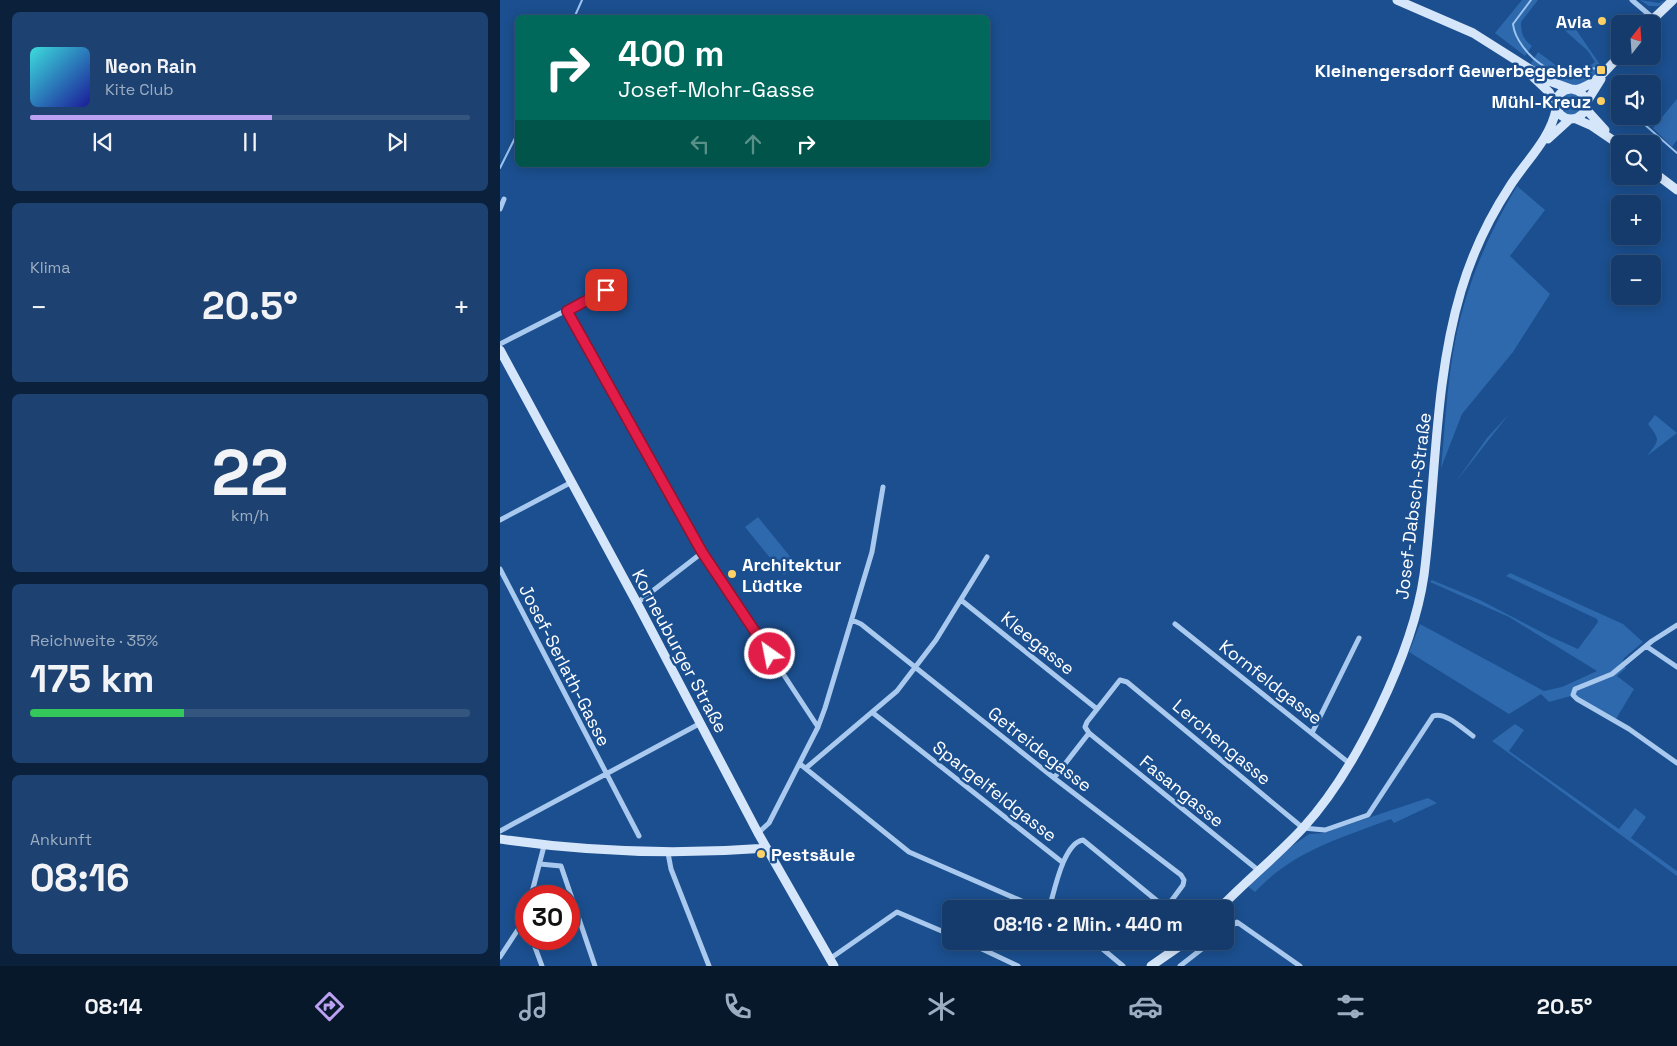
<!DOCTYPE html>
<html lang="de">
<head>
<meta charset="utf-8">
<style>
	body { margin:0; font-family:"Space Grotesk",sans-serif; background:#1d4271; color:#f1f3f6; height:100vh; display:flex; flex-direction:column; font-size:19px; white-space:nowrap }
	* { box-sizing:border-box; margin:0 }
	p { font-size:16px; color:#9dadc1 }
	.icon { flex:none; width:28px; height:28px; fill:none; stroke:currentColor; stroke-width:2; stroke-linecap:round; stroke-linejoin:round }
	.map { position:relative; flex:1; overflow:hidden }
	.drawer { display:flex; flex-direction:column; gap:12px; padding:12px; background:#0b203b; width:500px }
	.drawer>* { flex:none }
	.top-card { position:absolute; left:15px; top:15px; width:475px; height:152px; border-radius:8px; box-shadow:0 2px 12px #0003,0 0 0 1px #33557e; background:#00695c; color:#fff; overflow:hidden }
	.needle { width:32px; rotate:17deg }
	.tools { position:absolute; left:1111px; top:15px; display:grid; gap:10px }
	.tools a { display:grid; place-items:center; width:50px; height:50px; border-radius:8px; background:#143b6b; box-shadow:0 2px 12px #0003,0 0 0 1px #33557e; font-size:25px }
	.speed { position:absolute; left:15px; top:885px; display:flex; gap:10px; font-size:25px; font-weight:700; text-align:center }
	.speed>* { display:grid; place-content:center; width:65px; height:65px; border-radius:50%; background:#143b6b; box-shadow:0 2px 12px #0003,0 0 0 1px #33557e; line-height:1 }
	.speed .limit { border:8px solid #d22; background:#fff; color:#111 }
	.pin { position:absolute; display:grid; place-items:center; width:42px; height:42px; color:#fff; margin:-21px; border-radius:10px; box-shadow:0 2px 8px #0006 }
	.me { position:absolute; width:55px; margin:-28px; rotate:327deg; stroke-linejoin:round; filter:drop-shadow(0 0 4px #0008) }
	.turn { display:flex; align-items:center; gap:18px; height:105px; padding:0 20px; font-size:22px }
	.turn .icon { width:65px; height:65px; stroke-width:2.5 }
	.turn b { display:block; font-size:35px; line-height:42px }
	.lanes { display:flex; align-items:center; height:48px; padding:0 20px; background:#0003; justify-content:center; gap:25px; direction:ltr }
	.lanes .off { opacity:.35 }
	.big { font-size:38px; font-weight:800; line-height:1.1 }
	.drawer .tile { flex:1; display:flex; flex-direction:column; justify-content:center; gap:8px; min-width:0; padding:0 18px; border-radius:8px; background:#1d4271 }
	.drawer .dial { align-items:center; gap:0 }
	.dial b { font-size:65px; line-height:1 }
	.song { display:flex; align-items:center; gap:15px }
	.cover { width:60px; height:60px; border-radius:8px; background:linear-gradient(135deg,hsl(180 70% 55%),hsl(240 70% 35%)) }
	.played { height:5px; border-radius:2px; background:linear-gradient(90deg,#bca0f2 55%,#33557e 55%) }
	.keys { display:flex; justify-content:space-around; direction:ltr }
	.heat { display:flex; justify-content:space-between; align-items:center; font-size:28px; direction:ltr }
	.charge { height:8px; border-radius:4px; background:linear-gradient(90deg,#34c759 35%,#33557e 0) }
	.trip { position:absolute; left:442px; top:900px; width:292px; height:50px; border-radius:8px; background:#143b6b; box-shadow:0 2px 12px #0003,0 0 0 1px #33557e; font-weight:800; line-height:50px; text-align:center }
	.tab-bar { display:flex; height:80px; justify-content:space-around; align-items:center; background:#08182b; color:#9dadc1 }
	.tab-bar .icon { width:35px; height:35px }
	.tab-bar .active { color:#bca0f2 }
	.tab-bar b { font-size:22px; color:#f1f3f6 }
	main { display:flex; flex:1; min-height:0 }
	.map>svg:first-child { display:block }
</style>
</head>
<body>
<main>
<section class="drawer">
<div class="tile">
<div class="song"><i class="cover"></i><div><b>Neon Rain</b><p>Kite Club</p></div></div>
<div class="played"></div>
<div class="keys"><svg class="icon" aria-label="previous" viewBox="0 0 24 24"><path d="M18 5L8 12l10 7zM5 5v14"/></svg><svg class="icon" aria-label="pause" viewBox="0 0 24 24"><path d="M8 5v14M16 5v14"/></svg><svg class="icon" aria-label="next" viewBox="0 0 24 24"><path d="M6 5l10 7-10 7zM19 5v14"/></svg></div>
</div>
<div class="tile"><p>Klima</p>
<div class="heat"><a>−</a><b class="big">20.5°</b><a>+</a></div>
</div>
<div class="tile dial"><b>22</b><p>km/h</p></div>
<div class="tile"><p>Reichweite · 35%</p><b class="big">175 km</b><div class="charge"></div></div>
<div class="tile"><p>Ankunft</p><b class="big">08:16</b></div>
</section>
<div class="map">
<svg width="1177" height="966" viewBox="0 0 1177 966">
	<rect width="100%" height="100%" fill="#1b4f8f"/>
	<path fill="#2e69ad" d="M1022 0H1038L1021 22C1021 33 1023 39 1032 46L1025 56 995 33Z
		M1140 0 1159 3 1166 0 1159 6H1149Z
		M1068 18 1101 66C1081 100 1059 83 1033 67L1031 63 1038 52 1065 72 1082 71 1095 62 1088 51 1061 27Z
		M1059 104a12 12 0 1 1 24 0a12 12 0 1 1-24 0Z
		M1177 99V140L1172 147 1153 128Z
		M1017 186 1045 210 1010 256 1050 294 1013 352 962 414 941 468C945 426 947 383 955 342 966 286 988 234 1017 186Z
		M1009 414 955 483 987 438Z
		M1155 415 1177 433 1147 456C1159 440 1161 441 1148 424Z
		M258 517 297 565 284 575 245 527Z
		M1010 573 1123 624 1143 642 1124 658 1122 663 1126 668 1117 676 1134 689 1116 719 1071 696 1049 702 1041 694 1009 714 909 652 920 624 1044 691 1062 687 1097 671 1009 617 930 582 932 580 980 600 1049 636 1078 649 1098 622 1097 619 1006 576Z
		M1015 724 1024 730 1009 751 1119 829 1135 808 1146 817 1131 838 1177 871V876L992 741Z
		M928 798 937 803 894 823 891 819C841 838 793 851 755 892L746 885 785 851 809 834 823 833Z"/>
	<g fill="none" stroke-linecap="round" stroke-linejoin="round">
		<path stroke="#9cc4f0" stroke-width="2" d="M1031 0 1013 24C1016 53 1065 92 1091 68L1098 69
			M74 18 82 0
			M1113 90 1120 101
			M1135 116 1177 153
			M0 168 18 132"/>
		<path stroke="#a9c9ee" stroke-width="5" d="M1132 0 1153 18
			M0 209 4 199
			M67 311 203 552 318 727
			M0 344 106 290
			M0 520 70 483
			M0 569 139 836
			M461 600 597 709
			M137 603 203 552
			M352 620 361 624 554 778 681 875 684 880 683 885 666 908
			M675 624 849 763
			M1177 625 1152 641 1112 674 1075 689 1073 695 1077 699 1129 729 1177 763
			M1146 646 1177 667
			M373 713 562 862
			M589 733 758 870
			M812 733 859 638
			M300 764 409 852 540 909
			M306 768 397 691 436 640 487 557
			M554 778 589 733 585 727 587 722 620 680 627 682 803 828 825 830 868 815 933 716C945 711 963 729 973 736
			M0 831 199 724
			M258 833 269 823 318 727 325 708 372 552 383 487
			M168 853 171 869 209 966
			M40 864 61 866 95 966
			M31 896 44 846
			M549 909C554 893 563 843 583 840L667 909
			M726 930 737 922 800 966
			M32 939 42 966
			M465 941 518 966
			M593 941 623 966
			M0 957 21 925 26 923
			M331 958 397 912 451 935
			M680 966 712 941"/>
		<path stroke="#d6e6fa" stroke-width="9" d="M897 0 973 33 1049 81 1071 89
			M1148 24 1173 0
			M1031 75 1049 92 1055 103
			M1056 104a15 15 0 1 1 30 0a15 15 0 1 1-30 0Z
			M1075 90C1094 86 1108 69 1120 55
			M1086 103 1101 79
			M1085 108 1105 130
			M1076 119 1092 126 1120 145
			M1048 139 1070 119
			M1152 171 1177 190
			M0 350 137 603 258 833 334 966
			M0 839C88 852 177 855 266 848
			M719 909C746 881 777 856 803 828 856 770 913 652 924 575 936 482 934 381 961 291 972 254 989 218 1010 186 1026 161 1050 139 1056 110
			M651 966 687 941"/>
	</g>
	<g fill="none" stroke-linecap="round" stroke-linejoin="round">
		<g stroke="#92132f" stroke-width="12">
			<path id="route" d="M106 290 67 311 202 552 270 654"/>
		</g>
		<use href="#route" stroke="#e11d48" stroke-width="9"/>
	</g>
	<g fill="#ffd166" stroke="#1b4f8f" stroke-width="2">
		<circle cx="1102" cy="21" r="5"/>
		<rect x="1096" y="65" width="10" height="10" rx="2.5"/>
		<circle cx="1101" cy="101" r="5"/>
		<circle cx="232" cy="574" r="5"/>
		<circle cx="261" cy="854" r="5"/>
	</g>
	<g text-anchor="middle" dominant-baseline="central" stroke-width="5" stroke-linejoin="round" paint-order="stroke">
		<g font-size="18" font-weight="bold" fill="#fff" stroke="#1b4f8f" text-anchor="end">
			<text x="1092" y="21">Avia</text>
			<text x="1091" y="70">Kleinengersdorf Gewerbegebiet</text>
			<text x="1091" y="101">Mühl-Kreuz</text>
			<text x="242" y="564" text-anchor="start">Architektur<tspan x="242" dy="21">Lüdtke</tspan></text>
			<text x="271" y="854" text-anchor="start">Pestsäule</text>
		</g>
		<g font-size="18" fill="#fff" stroke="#1b4f8f">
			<text transform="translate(913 506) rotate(-83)">Josef-Dabsch-Straße</text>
			<text transform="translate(538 643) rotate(39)">Kleegasse</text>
			<text transform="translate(180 651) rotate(62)">Korneuburger Straße</text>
			<text transform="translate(65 665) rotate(63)">Josef-Serlath-Gasse</text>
			<text transform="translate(771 682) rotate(38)">Kornfeldgasse</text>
			<text transform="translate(722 742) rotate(40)">Lerchengasse</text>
			<text transform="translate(540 749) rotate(38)">Getreidegasse</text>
			<text transform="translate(495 791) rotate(38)">Spargelfeldgasse</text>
			<text transform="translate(682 791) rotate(39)">Fasangasse</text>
		</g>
	</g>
</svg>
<div class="tools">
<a><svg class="needle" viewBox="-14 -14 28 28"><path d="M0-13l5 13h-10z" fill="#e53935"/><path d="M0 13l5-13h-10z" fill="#9dadc1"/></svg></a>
<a><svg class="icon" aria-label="sound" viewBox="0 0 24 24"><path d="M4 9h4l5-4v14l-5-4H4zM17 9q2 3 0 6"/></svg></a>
<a><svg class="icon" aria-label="search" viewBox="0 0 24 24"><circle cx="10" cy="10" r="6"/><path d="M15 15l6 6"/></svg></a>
<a>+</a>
<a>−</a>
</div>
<div class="speed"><div class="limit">30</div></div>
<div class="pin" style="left:106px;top:290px;background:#d93025"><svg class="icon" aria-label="arrive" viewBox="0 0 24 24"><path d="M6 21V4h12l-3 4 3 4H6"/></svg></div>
<svg class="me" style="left:270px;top:654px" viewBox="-20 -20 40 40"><circle r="17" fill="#e11d48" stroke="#fff" stroke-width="3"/><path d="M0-11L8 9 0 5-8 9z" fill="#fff"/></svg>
<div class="trip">08:16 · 2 Min. · 440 m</div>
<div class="top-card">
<div class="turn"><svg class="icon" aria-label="right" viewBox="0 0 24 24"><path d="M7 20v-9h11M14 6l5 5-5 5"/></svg><div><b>400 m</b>Josef-Mohr-Gasse</div></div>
<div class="lanes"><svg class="icon off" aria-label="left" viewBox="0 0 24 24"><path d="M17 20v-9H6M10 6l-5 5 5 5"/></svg><svg class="icon off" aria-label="ahead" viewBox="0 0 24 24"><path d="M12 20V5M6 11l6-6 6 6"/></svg><svg class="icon" aria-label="right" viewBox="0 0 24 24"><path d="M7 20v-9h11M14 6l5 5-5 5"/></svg></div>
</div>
</div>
</main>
<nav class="tab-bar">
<b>08:14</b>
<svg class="icon active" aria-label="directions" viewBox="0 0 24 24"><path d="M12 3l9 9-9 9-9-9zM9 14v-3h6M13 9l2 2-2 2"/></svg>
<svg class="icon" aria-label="music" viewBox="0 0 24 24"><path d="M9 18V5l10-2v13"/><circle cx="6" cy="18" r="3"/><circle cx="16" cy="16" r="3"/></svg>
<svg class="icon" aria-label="phone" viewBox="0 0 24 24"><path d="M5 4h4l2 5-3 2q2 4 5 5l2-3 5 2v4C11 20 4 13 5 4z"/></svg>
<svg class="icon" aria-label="climate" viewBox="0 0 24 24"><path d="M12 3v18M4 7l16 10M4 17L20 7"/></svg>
<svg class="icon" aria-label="car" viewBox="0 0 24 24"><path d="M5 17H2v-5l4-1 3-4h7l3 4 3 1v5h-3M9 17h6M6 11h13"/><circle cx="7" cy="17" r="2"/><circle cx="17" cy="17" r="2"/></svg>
<svg class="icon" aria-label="filters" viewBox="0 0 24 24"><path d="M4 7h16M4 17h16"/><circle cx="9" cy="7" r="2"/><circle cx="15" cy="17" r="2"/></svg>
<b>20.5°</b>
</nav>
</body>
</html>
